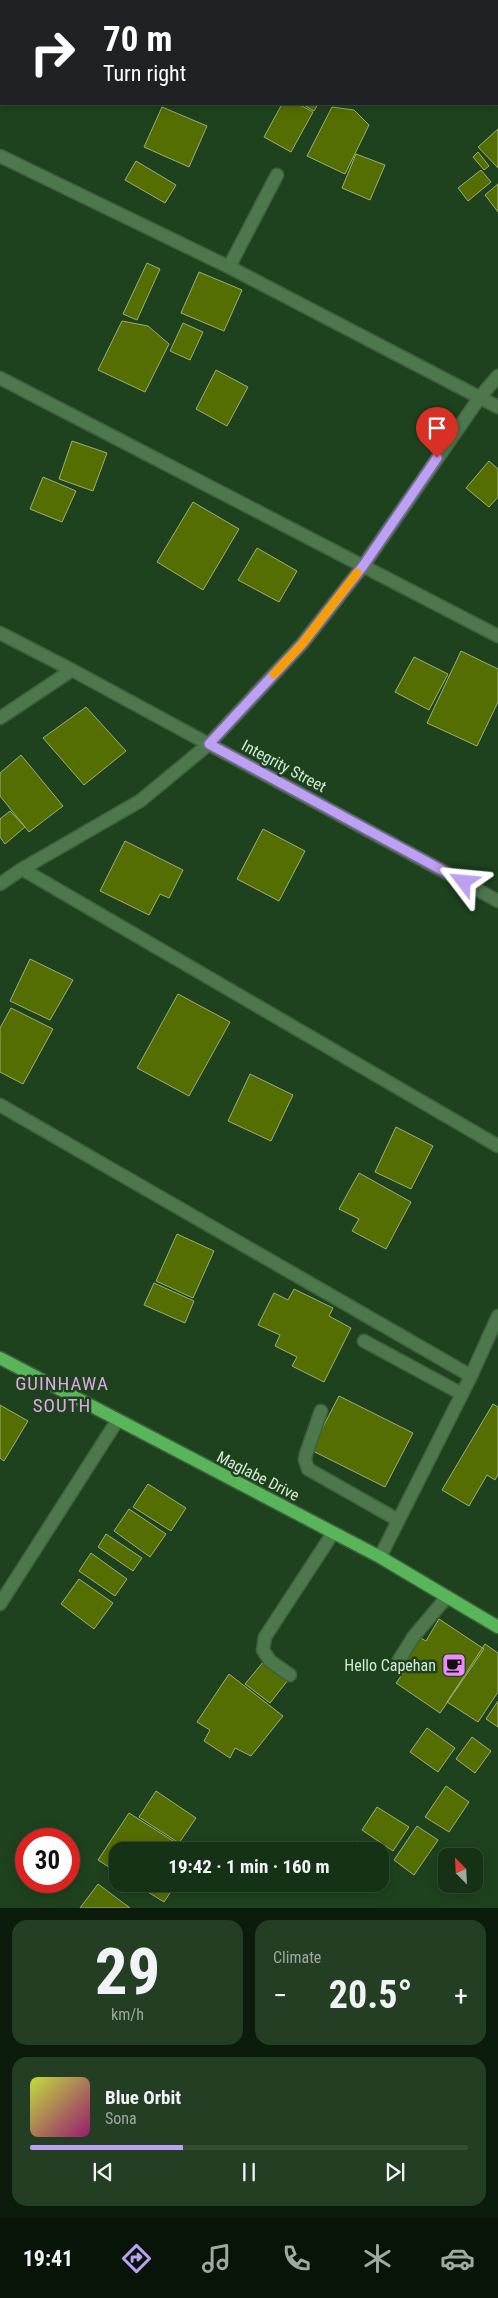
<!DOCTYPE html>
<html lang="en">
<head>
<meta charset="utf-8">
<style>
	body { margin:0; font-family:"Roboto Condensed",sans-serif; background:#233e23; color:#f1f3f6; height:100vh; display:flex; flex-direction:column; font-size:19px; white-space:nowrap }
	* { box-sizing:border-box; margin:0 }
	p { font-size:16px; color:#9eaaa1 }
	.icon { flex:none; width:28px; height:28px; fill:none; stroke:currentColor; stroke-width:2; stroke-linecap:round; stroke-linejoin:round }
	.map { position:relative; height:1908px; overflow:hidden }
	.panel { display:flex; flex-direction:column; gap:12px; padding:12px; background:#0c1c0c; flex:1 }
	.panel>* { flex:none }
	.top-card { position:absolute; left:0px; top:0px; width:499px; height:105px; box-shadow:0 2px 12px #0003,0 0 0 1px #354d35; background:#202124; color:#fff; overflow:hidden }
	.needle { width:32px; rotate:336deg }
	.tools { position:absolute; left:438px; top:1848px; display:grid; gap:10px }
	.tools a { display:grid; place-items:center; width:45px; height:45px; border-radius:10px; background:#163216; box-shadow:0 2px 12px #0003,0 0 0 1px #354d35; font-size:25px }
	.speed { position:absolute; left:15px; top:1828px; display:flex; gap:10px; font-size:25px; font-weight:700; text-align:center }
	.speed>* { display:grid; place-content:center; width:65px; height:65px; border-radius:50%; background:#163216; box-shadow:0 2px 12px #0003,0 0 0 1px #354d35; line-height:1 }
	.speed .limit { border:8px solid #d22; background:#fff; color:#111 }
	.pin { position:absolute; display:grid; place-items:center; width:42px; height:42px; color:#fff; margin:-51px -21px; border-radius:50% 50% 50% 0; rotate:-45deg; box-shadow:0 0 5px #0007 }
	.pin .icon { rotate:45deg }
	.me { position:absolute; width:55px; margin:-28px; rotate:299deg; stroke-linejoin:round; filter:drop-shadow(0 0 4px #0008) }
	.turn { display:flex; align-items:center; gap:18px; height:105px; padding:0 20px; font-size:22px }
	.turn .icon { width:65px; height:65px; stroke-width:2.5 }
	.turn b { display:block; font-size:35px; line-height:42px }
	.big { font-size:38px; font-weight:700; line-height:1.1 }
	.panel .tile { flex:1; display:flex; flex-direction:column; justify-content:center; gap:8px; min-width:0; padding:0 18px; border-radius:15px; background:#233e23 }
	.panel .dial { align-items:center; gap:0 }
	.dial b { font-size:65px; line-height:1 }
	.song { display:flex; align-items:center; gap:15px }
	.cover { width:60px; height:60px; border-radius:8px; background:linear-gradient(135deg,hsl(70 70% 55%),hsl(320 70% 35%)) }
	.played { height:5px; border-radius:2px; background:linear-gradient(90deg,#bca0f2 35%,#354d35 35%) }
	.keys { display:flex; justify-content:space-around; direction:ltr }
	.heat { display:flex; justify-content:space-between; align-items:center; font-size:28px; direction:ltr }
	.panel .tiles { flex:1; display:grid; gap:12px; grid-template-columns:1fr 1fr }
	.tile:last-child { grid-column:span 2 }
	.trip { position:absolute; left:109px; top:1842px; width:280px; height:50px; border-radius:15px; background:#163216; box-shadow:0 2px 12px #0003,0 0 0 1px #354d35; font-weight:700; line-height:50px; text-align:center }
	.tab-bar { display:flex; height:80px; justify-content:space-around; align-items:center; background:#091409; color:#9eaaa1 }
	.tab-bar .icon { width:35px; height:35px }
	.tab-bar .active { color:#bca0f2 }
	.tab-bar b { font-size:22px; color:#f1f3f6 }
	.map>svg:first-child { display:block }
</style>
</head>
<body>
<div class="map">
<svg width="498" height="1908" viewBox="0 0 498 1908">
	<rect width="100%" height="100%" fill="#1e421e"/>
	<path fill="#556e01" stroke="#9cae7b" d="M59 0H105L104 1Z
		M282 104H298L313 112 291 152 264 137Z
		M302 104H318L314 111Z
		M162 107 207 126 189 167 144 147Z
		M332 107 354 110 369 125 345 174 307 156Z
		M498 129V168L478 147Z
		M478 152 489 166 484 170 473 157Z
		M356 154 385 165 370 200 342 188Z
		M136 161 176 185 165 203 125 180Z
		M481 170 491 182 468 201 458 188Z
		M498 184V212L485 195Z
		M147 263 160 269 137 320 123 314Z
		M199 272 242 290 224 331 181 313Z
		M122 321 148 326 169 344 145 392 98 370Z
		M183 323 203 332 190 360 170 351Z
		M216 370 248 387 227 426 196 409Z
		M72 441 107 453 93 491 59 479Z
		M489 461 498 469V497L489 507 466 488Z
		M43 477 76 491 62 522 30 509Z
		M193 502 239 529 203 590 157 562Z
		M257 548 297 571 279 602 238 580Z
		M461 651 498 669V702L477 746 427 723Z
		M414 657 448 674 429 710 395 692Z
		M86 707 126 751 84 785 43 738Z
		M21 755 63 806 29 832 0 796V773Z
		M10 811 25 827 5 844 0 837V819Z
		M263 829 305 851 279 901 237 879Z
		M125 841 183 870 169 898 160 894 149 915 100 891Z
		M30 959 73 980 50 1020 10 1001Z
		M178 994 230 1022 189 1096 137 1068Z
		M11 1008 53 1029 23 1084 0 1072V1028Z
		M250 1074 293 1095 271 1141 228 1121Z
		M396 1127 433 1146 411 1189 375 1172Z
		M359 1173 411 1202 386 1249 352 1231 359 1219 339 1209Z
		M177 1234 214 1251 193 1298 156 1281Z
		M154 1283 194 1301 185 1323 144 1305Z
		M294 1289 333 1308 329 1316 351 1328 324 1382 292 1366 297 1357 275 1346 280 1335 258 1325 274 1293 288 1300Z
		M339 1396 413 1433 385 1487 311 1450Z
		M493 1404 498 1407V1474L495 1480 487 1475 469 1506 442 1490Z
		M0 1405 28 1421 4 1461 0 1458Z
		M148 1484 186 1508 171 1531 133 1507Z
		M129 1509 166 1534 150 1557 114 1531Z
		M106 1534 142 1558 133 1571 98 1547Z
		M91 1553 127 1579 115 1596 79 1571Z
		M79 1579 113 1603 94 1629 61 1604Z
		M439 1619 484 1649 440 1713 396 1683 407 1668 400 1661 419 1637 426 1641Z
		M485 1644 498 1653V1692L478 1722 447 1702Z
		M264 1661 288 1680 270 1703 245 1684Z
		M229 1674 283 1716 251 1756 235 1748 230 1758 204 1741 210 1730 197 1722Z
		M498 1701V1727L486 1719Z
		M427 1728 455 1748 438 1772 410 1752Z
		M472 1737 491 1751 475 1773 456 1759Z
		M446 1786 469 1802 449 1832 425 1817Z
		M156 1791 196 1818 179 1843 139 1817Z
		M377 1807 409 1827 393 1851 362 1830Z
		M129 1813 189 1851H118V1873L98 1860Z
		M417 1826 438 1840 414 1875 394 1860Z
		M357 1841 374 1851H350Z
		M380 1855 385 1858 380 1866Z
		M98 1884 130 1908H80Z
		M135 1884H176L164 1902Z
		M356 1884H369L366 1890Z"/>
	<g fill="none" stroke-linecap="round" stroke-linejoin="round">
		<g stroke="#3f603f" stroke-width="15">
			<path id="minor" d="M0 156 229 267 498 407
				M229 267 277 175
				M0 378 498 636
				M0 633 72 670 498 901
				M0 718 72 670
				M22 869 498 1146
				M0 884 22 869 140 801 209 744 302 644 363 566 480 397 498 376
				M0 1105 471 1376
				M364 1341 462 1394
				M321 1411 306 1454 305 1460 308 1469 398 1520
				M380 1557 471 1376 498 1316
				M0 1604 117 1421
				M399 1660 414 1636 446 1598
				M290 1675 270 1661 263 1650 265 1637 333 1533"/>
		</g>
		<g stroke="#3f603f" stroke-width="15">
			<path id="major" d="M0 1358 380 1557 498 1627"/>
		</g>
		<use href="#minor" stroke="#4d784c" stroke-width="12"/>
		<use href="#major" stroke="#58b559" stroke-width="12"/>
	</g>
	<g fill="none" stroke-linecap="round" stroke-linejoin="round">
		<g stroke="#7a689d" stroke-width="12">
			<path id="route" d="M437 458 363 566 302 644 209 744 464 882"/>
		</g>
		<use href="#route" stroke="#bca0f2" stroke-width="9"/>
		<path stroke="#f59e0b" stroke-width="9" d="M274 674 302 644 357 573"/>
	</g>
	<defs>
		<g id="cafe-square" transform="scale(1.25)"><rect x="-9" y="-9" width="18" height="18" rx="4" fill="#ee8bf8" stroke="#1e421e"/><path d="M-5.5-4.5H6V0H3Q3 3.5 0 3.5H-2.5Q-5.5 3.5-5.5 0ZM3-3.2v2h1.7v-2ZM-6 4.5H4V6H-6Z" fill="#111"/></g>
	</defs>
	<g fill-rule="evenodd">
		<use href="#cafe-square" x="454" y="1665"/>
	</g>
	<g text-anchor="middle" dominant-baseline="central" stroke-width="5" stroke-linejoin="round" paint-order="stroke">
		<g font-size="16" fill="#d5ead4" stroke="#1e421e">
			<text transform="translate(284 766) rotate(28)">Integrity Street</text>
			<text transform="translate(258 1476) rotate(27)">Maglabe Drive</text>
		</g>
		<g font-size="16" fill="#d5ead4" stroke="#1e421e" text-anchor="end">
			<text x="436" y="1665">Hello Capehan</text>
		</g>
		<g font-size="19" letter-spacing="1" fill="#dfa9e3" stroke="#1e421e">
			<text x="62" y="1383">GUINHAWA<tspan x="62" dy="22">SOUTH</tspan></text>
		</g>
	</g>
</svg>
<div class="tools">
<a><svg class="needle" viewBox="-14 -14 28 28"><path d="M0-13l5 13h-10z" fill="#e53935"/><path d="M0 13l5-13h-10z" fill="#9eaaa1"/></svg></a>
</div>
<div class="speed"><div class="limit">30</div></div>
<div class="pin" style="left:437px;top:458px;background:#d93025"><svg class="icon" aria-label="arrive" viewBox="0 0 24 24"><path d="M6 21V4h12l-3 4 3 4H6"/></svg></div>
<svg class="me" style="left:464px;top:882px" viewBox="-20 -20 40 40"><path d="M0-17L14 15 0 8-14 15z" fill="#bca0f2" stroke="#fff" stroke-width="4"/></svg>
<div class="trip">19:42 · 1 min · 160 m</div>
<div class="top-card">
<div class="turn"><svg class="icon" aria-label="right" viewBox="0 0 24 24"><path d="M7 20v-9h11M14 6l5 5-5 5"/></svg><div><b>70 m</b>Turn right</div></div>
</div>
</div>
<section class="panel">
<div class="tiles">
<div class="tile dial"><b>29</b><p>km/h</p></div>
<div class="tile"><p>Climate</p>
<div class="heat"><a>−</a><b class="big">20.5°</b><a>+</a></div>
</div>
<div class="tile">
<div class="song"><i class="cover"></i><div><b>Blue Orbit</b><p>Sona</p></div></div>
<div class="played"></div>
<div class="keys"><svg class="icon" aria-label="previous" viewBox="0 0 24 24"><path d="M18 5L8 12l10 7zM5 5v14"/></svg><svg class="icon" aria-label="pause" viewBox="0 0 24 24"><path d="M8 5v14M16 5v14"/></svg><svg class="icon" aria-label="next" viewBox="0 0 24 24"><path d="M6 5l10 7-10 7zM19 5v14"/></svg></div>
</div>
</div>
</section>
<nav class="tab-bar">
<b>19:41</b>
<svg class="icon active" aria-label="directions" viewBox="0 0 24 24"><path d="M12 3l9 9-9 9-9-9zM9 14v-3h6M13 9l2 2-2 2"/></svg>
<svg class="icon" aria-label="music" viewBox="0 0 24 24"><path d="M9 18V5l10-2v13"/><circle cx="6" cy="18" r="3"/><circle cx="16" cy="16" r="3"/></svg>
<svg class="icon" aria-label="phone" viewBox="0 0 24 24"><path d="M5 4h4l2 5-3 2q2 4 5 5l2-3 5 2v4C11 20 4 13 5 4z"/></svg>
<svg class="icon" aria-label="climate" viewBox="0 0 24 24"><path d="M12 3v18M4 7l16 10M4 17L20 7"/></svg>
<svg class="icon" aria-label="car" viewBox="0 0 24 24"><path d="M5 17H2v-5l4-1 3-4h7l3 4 3 1v5h-3M9 17h6M6 11h13"/><circle cx="7" cy="17" r="2"/><circle cx="17" cy="17" r="2"/></svg>
</nav>
</body>
</html>
